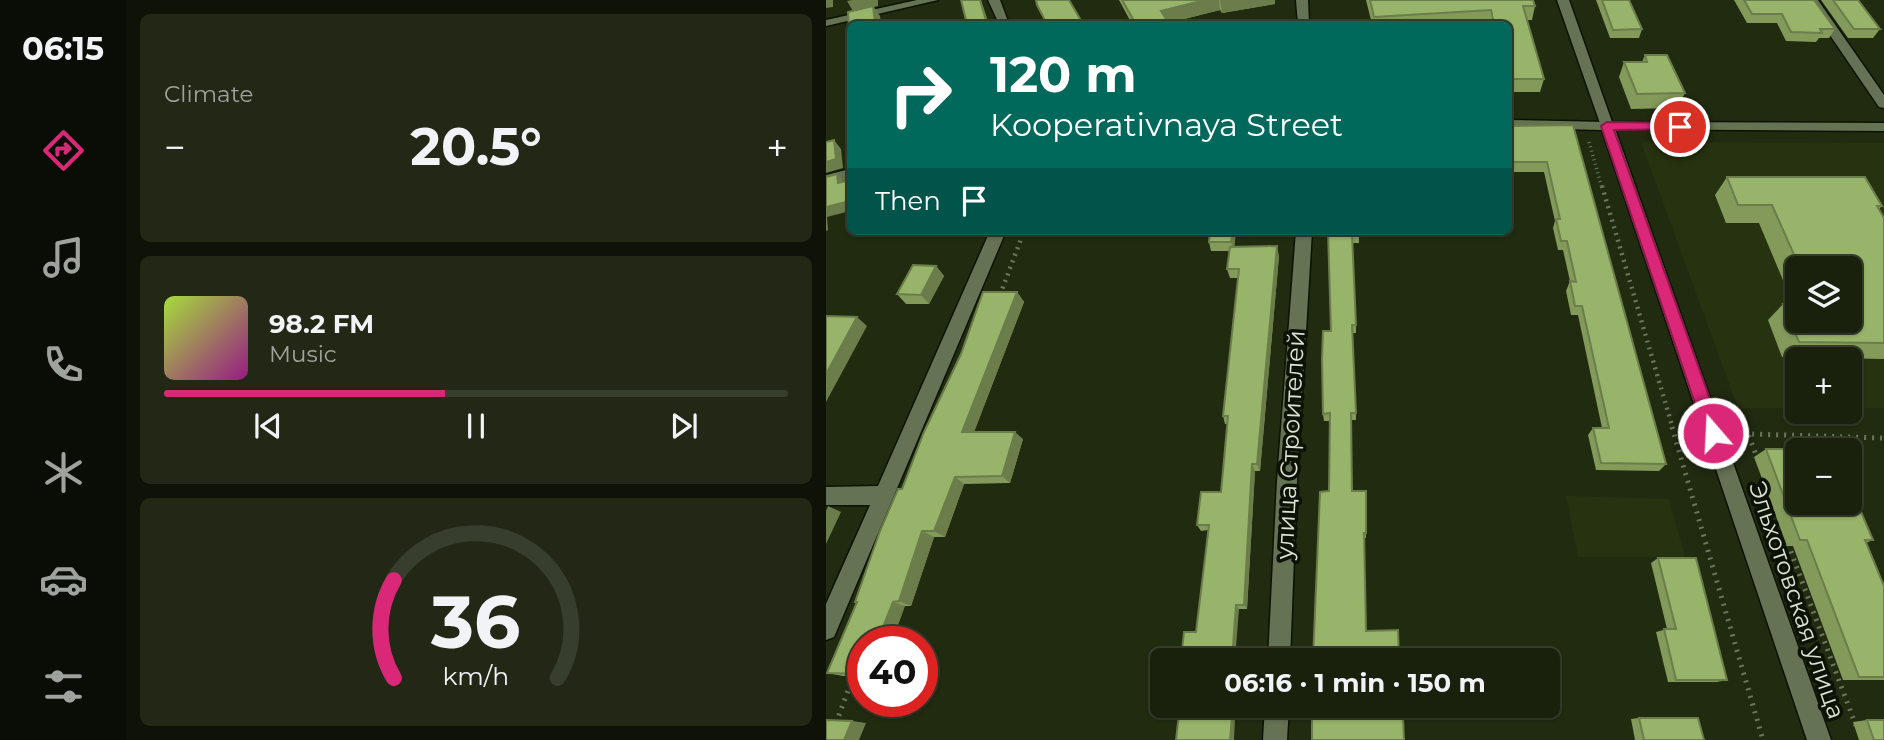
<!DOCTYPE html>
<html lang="en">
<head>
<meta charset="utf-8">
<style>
	body { margin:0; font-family:Montserrat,sans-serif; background:#222815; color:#f1f3f6; height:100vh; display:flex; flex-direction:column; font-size:26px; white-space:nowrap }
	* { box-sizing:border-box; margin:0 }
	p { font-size:23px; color:#9fa39d }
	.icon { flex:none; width:38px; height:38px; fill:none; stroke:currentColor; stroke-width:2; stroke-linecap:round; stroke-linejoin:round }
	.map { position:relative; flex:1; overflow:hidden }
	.sheet { display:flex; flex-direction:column; gap:14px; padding:14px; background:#0e1207; width:700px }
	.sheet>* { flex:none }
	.banner { position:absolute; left:21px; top:21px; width:665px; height:214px; border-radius:10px; box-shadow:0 2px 5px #0004,0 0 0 2px #373e2d; background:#00695c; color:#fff; overflow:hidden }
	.buttons { position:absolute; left:959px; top:256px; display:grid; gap:14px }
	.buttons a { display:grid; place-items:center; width:77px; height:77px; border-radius:10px; background:#19200c; box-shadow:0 2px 5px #0004,0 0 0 2px #373e2d; font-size:35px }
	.speed { position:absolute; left:21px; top:626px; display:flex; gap:14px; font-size:35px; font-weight:700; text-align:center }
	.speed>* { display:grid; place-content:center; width:91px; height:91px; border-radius:50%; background:#19200c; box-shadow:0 2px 5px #0004,0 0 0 2px #373e2d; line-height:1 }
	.speed .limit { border:10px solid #d22; background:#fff; color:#111 }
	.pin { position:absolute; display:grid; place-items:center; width:60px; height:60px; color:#fff; margin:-30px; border:4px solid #fff; border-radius:50%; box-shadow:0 2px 7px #0007 }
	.me { position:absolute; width:77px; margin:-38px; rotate:341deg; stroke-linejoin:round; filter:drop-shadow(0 0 5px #0008) }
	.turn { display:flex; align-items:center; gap:24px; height:147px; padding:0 28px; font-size:32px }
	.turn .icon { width:91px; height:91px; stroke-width:2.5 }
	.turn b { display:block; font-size:49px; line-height:60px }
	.then { display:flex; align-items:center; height:66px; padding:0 28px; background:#0003; gap:14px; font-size:26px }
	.big { font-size:52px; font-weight:700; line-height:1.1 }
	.sheet .widget { flex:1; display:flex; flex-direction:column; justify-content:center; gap:10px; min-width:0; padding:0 24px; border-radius:10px; background:#222815 }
	.sheet .dial { align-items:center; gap:0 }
	.dial svg { height:182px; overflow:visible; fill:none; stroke:#373e2d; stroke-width:7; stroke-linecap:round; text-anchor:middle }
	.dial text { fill:#f1f3f6; stroke:none }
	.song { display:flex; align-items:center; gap:21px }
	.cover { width:84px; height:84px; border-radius:10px; background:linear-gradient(135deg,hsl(80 70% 55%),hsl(310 70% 35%)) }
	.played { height:7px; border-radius:4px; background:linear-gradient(90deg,#db2777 45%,#373e2d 45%) }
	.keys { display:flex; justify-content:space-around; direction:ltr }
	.heat { display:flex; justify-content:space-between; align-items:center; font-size:38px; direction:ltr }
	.trip { position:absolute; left:324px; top:648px; width:410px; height:70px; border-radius:10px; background:#19200c; box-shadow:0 2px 5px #0004,0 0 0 2px #373e2d; font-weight:700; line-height:70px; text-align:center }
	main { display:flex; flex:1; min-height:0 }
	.menu { display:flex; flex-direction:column; width:126px; justify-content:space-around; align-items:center; background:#0a0d05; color:#9fa39d }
	.menu .icon { width:49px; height:49px }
	.menu .selected { color:#db2777 }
	.menu b { font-size:32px; color:#f1f3f6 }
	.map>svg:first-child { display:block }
</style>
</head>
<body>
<main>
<nav class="menu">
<b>06:15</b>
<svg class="icon selected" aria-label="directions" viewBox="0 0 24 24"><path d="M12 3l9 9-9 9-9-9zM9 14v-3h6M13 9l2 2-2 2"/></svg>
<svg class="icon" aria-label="music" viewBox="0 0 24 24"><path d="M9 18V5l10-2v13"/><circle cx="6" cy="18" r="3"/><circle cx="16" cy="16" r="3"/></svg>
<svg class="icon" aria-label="phone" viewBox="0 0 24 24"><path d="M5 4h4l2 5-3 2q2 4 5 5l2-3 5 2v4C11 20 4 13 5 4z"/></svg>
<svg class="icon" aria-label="climate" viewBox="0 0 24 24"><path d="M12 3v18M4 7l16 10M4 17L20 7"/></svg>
<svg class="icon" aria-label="car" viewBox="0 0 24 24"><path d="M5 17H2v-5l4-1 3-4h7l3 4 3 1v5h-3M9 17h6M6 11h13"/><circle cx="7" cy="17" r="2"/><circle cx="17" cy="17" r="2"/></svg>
<svg class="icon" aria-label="filters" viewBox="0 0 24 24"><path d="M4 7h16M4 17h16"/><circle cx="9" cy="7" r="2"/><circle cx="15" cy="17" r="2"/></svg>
</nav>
<section class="sheet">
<div class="widget"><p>Climate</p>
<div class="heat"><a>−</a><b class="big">20.5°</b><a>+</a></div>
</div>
<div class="widget">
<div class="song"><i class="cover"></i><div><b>98.2 FM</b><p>Music</p></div></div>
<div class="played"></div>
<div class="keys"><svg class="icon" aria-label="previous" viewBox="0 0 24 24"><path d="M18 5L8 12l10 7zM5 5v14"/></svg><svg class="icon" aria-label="pause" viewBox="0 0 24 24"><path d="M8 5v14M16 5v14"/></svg><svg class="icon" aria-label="next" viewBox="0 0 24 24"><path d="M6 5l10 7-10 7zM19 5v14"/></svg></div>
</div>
<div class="widget dial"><svg viewBox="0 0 100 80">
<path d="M14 69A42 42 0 1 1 86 69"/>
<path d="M14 69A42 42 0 0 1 14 26" stroke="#db2777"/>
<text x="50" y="56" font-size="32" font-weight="700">36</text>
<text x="50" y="72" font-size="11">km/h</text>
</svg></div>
</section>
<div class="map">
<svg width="1058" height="740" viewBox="0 0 1058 740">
	<rect width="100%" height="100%" fill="#212b10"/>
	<path fill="#273310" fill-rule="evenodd" d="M815 142 1058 143V408H1024V359H971V408H912ZM971 268H1024V320H971Z
		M740 496 843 499 859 557H752Z"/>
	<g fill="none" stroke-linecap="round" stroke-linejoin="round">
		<g stroke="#0b1300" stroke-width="3">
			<path id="minor" d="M731 0H743L786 122 1058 123V131L776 129Z
				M980 0H992L1058 95V108L1053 107Z
				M24 169V179L0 185V175Z
				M164 231H180L8 637 0 640V604L44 505H0V487L52 486Z
				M470 231H486L471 481 464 660H442L451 481Z
				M439 705H463L461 740H437Z"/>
		</g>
		<g stroke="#0b1300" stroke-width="3">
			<path id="tertiary" d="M162 0H174L183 24H173Z
				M470 0H482L483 24H472Z
				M682 120 781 122 788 126 1005 740H981L776 130 682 128Z"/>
		</g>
		<g stroke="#0b1300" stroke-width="3">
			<path id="secondary" d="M91 0H112L0 26V20Z"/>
		</g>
		<path stroke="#6c745e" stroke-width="3.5" stroke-dasharray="1 3.5" stroke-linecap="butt" d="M763 142 776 188"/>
		<path stroke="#6c745e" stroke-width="4.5" stroke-dasharray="2 5" stroke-linecap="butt" d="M776 186 847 429
			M174 295 198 231"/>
		<path stroke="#6c745e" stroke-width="5" stroke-dasharray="2 6" stroke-linecap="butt" d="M846 427 937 740
			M932 460 922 434 1058 438
			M962 544 1030 726
			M501 722 502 705
			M10 723 29 672"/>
		<use href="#minor" fill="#667254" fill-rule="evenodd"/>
		<use href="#tertiary" fill="#667254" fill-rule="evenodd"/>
		<use href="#secondary" fill="#667254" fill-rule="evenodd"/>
	</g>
	<path fill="#839a5b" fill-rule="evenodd" d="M293 0H449V4L396 13 394 10 342 23 343 24H306Z
		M540 0H707L709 6 706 20H701L718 79 714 92H682V24H663V23L639 24H546Z
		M770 0H803L816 29 813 38H784Z
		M908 0H988L1009 29 1003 38H993L990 42 960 41 951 23H921Z
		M995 0H1032L1054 29 1047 38H1022Z
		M819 55 859 93 851 108 805 109 793 77 798 62H816Z
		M747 125 840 464 833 471 770 470 762 435 767 428H776L752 315H745L740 291 744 281 737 250H732L727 228 729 221 718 172H682V126Z
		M901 177 1056 206 1053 209 1058 218V359L956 357 942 320 957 304H967L933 223H900L889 195ZM971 268H1024V320H971Z
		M100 231H137L136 232H101Z
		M384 231H410L408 247 453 256 434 471H429L421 609H413L370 632 382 530 375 531 371 525 395 492 401 424H399L397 416 412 278H404L401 269 403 251H385L383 242Z
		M502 231H533V243H526L530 325V333H526L530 413V420H525L526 491 540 533V538H538L487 660 503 491 504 421H498L497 414 505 331Z
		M110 266 118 276 103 304H80L71 294Z
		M191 292 198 302 148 432 197 439 184 483 138 484 119 537H108L85 606H79L37 642V676H17L1 673 31 603 29 602 76 489Z
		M940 449 1047 540 1040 543 1058 586V680H1017L967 546H961L928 457Z
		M832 558 901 680 891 682H842L830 632 841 629 825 563Z
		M813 718 878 740H809L805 719Z
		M1041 720 1058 740H1033L1027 722Z"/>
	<path fill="#6a7d4a" d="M0 0H7V7L0 8Z
		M26 0H52V6L48 7 54 16 55 24H49L27 11 21 1Z
		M154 0H155L163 24H161Z
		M379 0H393L394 10 339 24 335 11Z
		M394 0H449V4L396 13Z
		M8 140 15 149 17 168 0 173V162Z
		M11 174 19 183H12Z
		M24 201V211L1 217 2 230 0 231V207Z
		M407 231H410L408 251 405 242Z
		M451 246 453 256 434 471 431 464Z
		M110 266 118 276 103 304 95 295Z
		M191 292 198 302 145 440 136 432Z
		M31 317 41 326 0 402V374Z
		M189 432 197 439 184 483 176 476Z
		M426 464 429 471 421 609 418 605Z
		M129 477 138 484 119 537 108 531Z
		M2 506 15 512 0 544V511Z
		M96 531 108 537 85 606 73 601Z
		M67 602 79 606 66 642H51Z
		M410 605 413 609 409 660H406Z
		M402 705H406L405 717 401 716Z
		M406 716 409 717 408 740H404Z
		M26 721 40 723 33 740H18Z"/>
	<path fill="#98b36a" stroke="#6a7d4a" stroke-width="2" d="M135 0H154L161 24H137H141Z
		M210 0H243L257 24H221L211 5Z
		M296 0H379L335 11 343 24H310Z
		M544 0H707L709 6H697L718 79H682V24H668L665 10 548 17Z
		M776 0H803L816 29 787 30Z
		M918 0H988L1009 29H994L996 33 965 32 956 14H926Z
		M1007 0H1032L1054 29H1028Z
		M47 6 49 24H24V47L22 12Z
		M819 55H841L859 93 811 94 798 62H821Z
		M747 125 840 464 775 463 767 428H783L756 306H749L744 281 750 282 741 241H735L730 219H734L721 162H682V126Z
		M8 140 10 159 0 162V142Z
		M11 174 12 183 24 180V201L0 207V177Z
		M901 177H1039L1056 206H1051L1058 218V343L973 342 957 304H971V320H1024V268H974L946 205H912Z
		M384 231H407L405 242H383Z
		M502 231H533V233L526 234 530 325H526L530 413H525L526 491H540V533H538L540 631 572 630 573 660H487L494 492 503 491 504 413 497 414 496 360 497 331H505Z
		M451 246 431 464H426L418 605H410L406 660H355L358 632H370L383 525H371L375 492H395L402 416H397L413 269H401L404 247Z
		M87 265 110 266 95 295 71 294Z
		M157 292H191L136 432H189L176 476 129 477 108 531H96L73 601 67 602 51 642H37V674L1 673 31 602H29L54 531 72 489H76L98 432 135 354Z
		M0 316 31 317 0 374Z
		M940 449H1008L971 450V502H1024V486L1047 540H1039L1058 586V677H1033L981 540H974Z
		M832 558H870L901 680H850L838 629H850Z
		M354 705H402L401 716H406L404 740H350Z
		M577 717 578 740H486V718Z
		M813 718H872L878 740H818Z
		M0 720 26 721 18 740H0Z
		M1041 720H1058V740H1048Z"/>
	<path fill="#db2777" stroke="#8e194d" stroke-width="2" d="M854 123 860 127 859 129 788 130 896 433 887 441 879 433 775 126 781 122Z"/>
	<g text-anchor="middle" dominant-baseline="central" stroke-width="7" stroke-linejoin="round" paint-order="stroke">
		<g font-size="24" fill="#dbe2d2" stroke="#0d1206">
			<text transform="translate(464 445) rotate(-87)">улица Строителей</text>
			<text transform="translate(971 600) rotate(71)">Эльхотовская улица</text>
		</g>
	</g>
</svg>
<div class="buttons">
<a><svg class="icon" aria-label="layers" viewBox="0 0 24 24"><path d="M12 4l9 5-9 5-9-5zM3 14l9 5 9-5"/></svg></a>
<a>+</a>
<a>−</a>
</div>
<div class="speed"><div class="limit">40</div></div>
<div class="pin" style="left:854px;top:127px;background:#d93025"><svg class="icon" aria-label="arrive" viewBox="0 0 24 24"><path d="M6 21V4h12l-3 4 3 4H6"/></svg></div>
<svg class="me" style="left:887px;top:433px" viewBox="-20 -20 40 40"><circle r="17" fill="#db2777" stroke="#fff" stroke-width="3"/><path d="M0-11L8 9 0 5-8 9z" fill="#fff"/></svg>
<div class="trip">06:16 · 1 min · 150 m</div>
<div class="banner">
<div class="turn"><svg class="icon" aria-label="right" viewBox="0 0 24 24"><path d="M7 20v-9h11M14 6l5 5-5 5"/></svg><div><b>120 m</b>Kooperativnaya Street</div></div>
<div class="then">Then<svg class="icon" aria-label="arrive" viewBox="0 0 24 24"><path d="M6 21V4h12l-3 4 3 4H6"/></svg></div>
</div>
</div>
</main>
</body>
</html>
